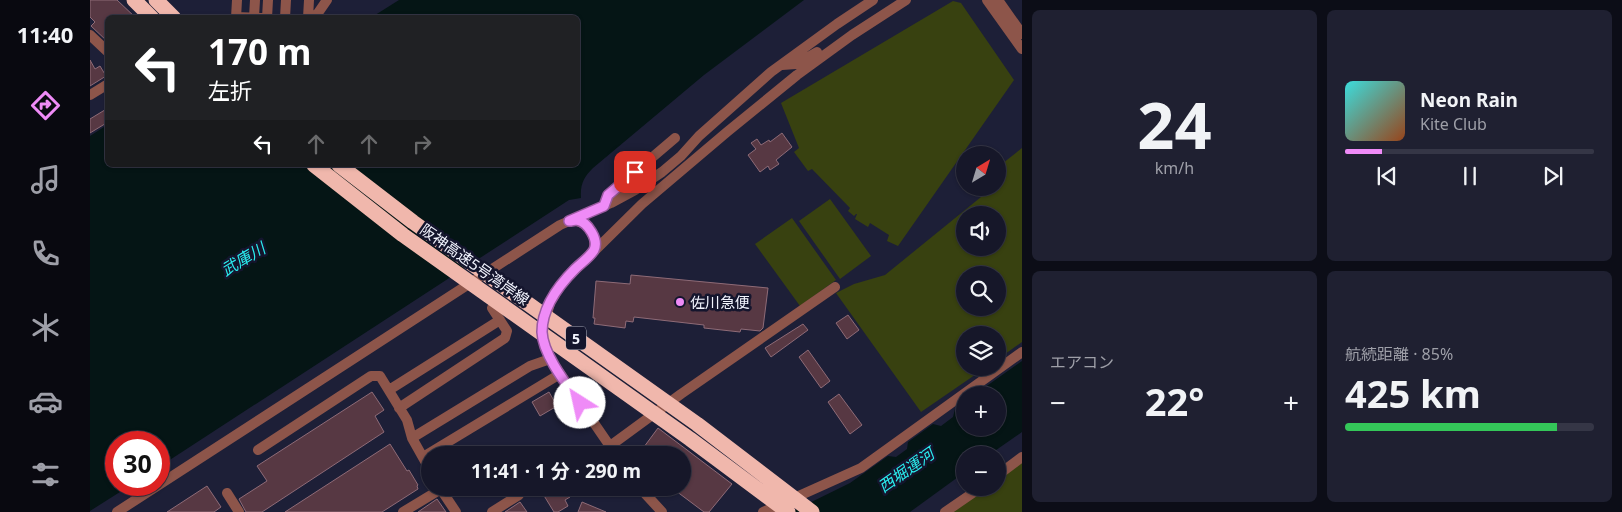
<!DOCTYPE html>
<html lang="ja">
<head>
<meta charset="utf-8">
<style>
	body { margin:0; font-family:"Noto Sans","Noto Sans JP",sans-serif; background:#1f2031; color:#f1f3f6; height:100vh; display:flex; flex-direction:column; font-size:19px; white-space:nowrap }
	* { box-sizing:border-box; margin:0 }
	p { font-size:16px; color:#9e9fa8 }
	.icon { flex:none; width:28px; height:28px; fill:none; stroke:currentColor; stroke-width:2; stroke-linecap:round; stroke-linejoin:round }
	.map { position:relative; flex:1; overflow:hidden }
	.side { display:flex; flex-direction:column; gap:10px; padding:10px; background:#0c0d17; width:600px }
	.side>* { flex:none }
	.hud { position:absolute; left:15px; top:15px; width:475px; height:152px; border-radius:8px; box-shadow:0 1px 4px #0004,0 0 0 1px #353646; background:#202124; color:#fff; overflow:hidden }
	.needle { width:32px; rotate:38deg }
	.fabs { position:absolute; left:866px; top:146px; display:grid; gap:10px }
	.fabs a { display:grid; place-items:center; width:50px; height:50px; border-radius:50%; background:#161729; box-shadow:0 1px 4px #0004,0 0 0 1px #353646; font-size:25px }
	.speed { position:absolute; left:15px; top:431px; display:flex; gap:10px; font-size:25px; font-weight:700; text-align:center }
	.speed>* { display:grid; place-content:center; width:65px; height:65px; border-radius:50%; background:#161729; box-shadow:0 1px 4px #0004,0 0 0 1px #353646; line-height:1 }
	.speed .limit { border:8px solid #d22; background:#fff; color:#111 }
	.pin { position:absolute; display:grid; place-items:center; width:42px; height:42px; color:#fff; margin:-21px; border-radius:10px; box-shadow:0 2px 8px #0006 }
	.me { position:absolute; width:55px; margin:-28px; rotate:325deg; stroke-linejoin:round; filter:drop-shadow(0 0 4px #0008) }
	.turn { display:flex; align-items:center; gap:18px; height:105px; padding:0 20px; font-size:22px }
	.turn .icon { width:65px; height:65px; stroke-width:2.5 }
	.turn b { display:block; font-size:35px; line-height:42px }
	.lanes { display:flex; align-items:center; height:48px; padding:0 20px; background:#0003; justify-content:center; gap:25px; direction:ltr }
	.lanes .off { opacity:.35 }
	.big { font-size:38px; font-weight:700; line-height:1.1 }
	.side .widget { flex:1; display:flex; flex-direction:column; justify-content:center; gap:8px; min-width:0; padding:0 18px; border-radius:8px; background:#1f2031 }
	.side .dial { align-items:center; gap:0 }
	.dial b { font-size:65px; line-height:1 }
	.song { display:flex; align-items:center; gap:15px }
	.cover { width:60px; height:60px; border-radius:8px; background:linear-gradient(135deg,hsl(180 70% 55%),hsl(20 70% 35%)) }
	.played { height:5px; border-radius:2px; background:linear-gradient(90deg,#ef8bf7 15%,#353646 15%) }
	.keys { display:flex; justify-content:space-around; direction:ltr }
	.heat { display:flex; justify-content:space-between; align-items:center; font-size:28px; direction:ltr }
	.charge { height:8px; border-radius:4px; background:linear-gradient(90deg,#34c759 85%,#353646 0) }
	.side .tiles { flex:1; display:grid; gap:10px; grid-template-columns:repeat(2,1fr) }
	.trip { position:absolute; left:331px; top:446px; width:270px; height:50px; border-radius:25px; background:#161729; box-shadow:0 1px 4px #0004,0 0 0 1px #353646; font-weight:700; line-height:50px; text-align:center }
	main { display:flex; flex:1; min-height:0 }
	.dock { display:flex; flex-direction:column; width:90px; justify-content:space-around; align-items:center; background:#090910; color:#9e9fa8 }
	.dock .icon { width:35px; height:35px }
	.dock .current { color:#ef8bf7 }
	.dock b { font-size:22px; color:#f1f3f6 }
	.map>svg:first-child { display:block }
</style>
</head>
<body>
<main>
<nav class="dock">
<b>11:40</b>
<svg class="icon current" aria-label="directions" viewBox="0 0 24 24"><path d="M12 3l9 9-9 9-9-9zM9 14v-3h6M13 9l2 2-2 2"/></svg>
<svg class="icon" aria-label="music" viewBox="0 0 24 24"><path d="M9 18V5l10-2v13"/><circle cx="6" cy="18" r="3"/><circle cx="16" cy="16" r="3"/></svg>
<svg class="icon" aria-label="phone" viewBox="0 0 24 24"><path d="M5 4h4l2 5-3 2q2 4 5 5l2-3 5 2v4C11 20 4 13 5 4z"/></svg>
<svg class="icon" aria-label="climate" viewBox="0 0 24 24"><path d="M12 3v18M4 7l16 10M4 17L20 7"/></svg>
<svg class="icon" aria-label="car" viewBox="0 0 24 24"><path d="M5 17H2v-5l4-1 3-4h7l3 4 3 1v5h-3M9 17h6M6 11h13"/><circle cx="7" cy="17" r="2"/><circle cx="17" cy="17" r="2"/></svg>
<svg class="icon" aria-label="filters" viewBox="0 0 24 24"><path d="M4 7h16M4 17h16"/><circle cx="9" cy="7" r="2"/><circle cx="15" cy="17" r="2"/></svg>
</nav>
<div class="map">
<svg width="932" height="512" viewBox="0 0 932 512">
	<rect width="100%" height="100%" fill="#1d1f37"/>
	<path fill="#384110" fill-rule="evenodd" d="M863 1 871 3 924 80 808 246 797 241 799 235 780 223 778 227 765 219 767 214H766L764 216 758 211 760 208 722 169 718 171 704 152 709 148 691 103Z
		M932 148V342L908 359V335H875V368H895L831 412 746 293 764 284 795 275 891 197 885 188H908V167ZM875 215H908V248H875ZM875 275H908V308H875Z
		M740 199 781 256 750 279 709 221Z
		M702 218 746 280 710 306 665 244Z
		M932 459V512H856L891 488H908V476Z"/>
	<path fill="#051515" d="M309 0H714L614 75 503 168C494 177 490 184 491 198L479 200 69 467V442H26V485H41L0 511V136L17 125 18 165H488V18L282 17Z
		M932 361V432L899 455H875V472L820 512H701L760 483 798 456 806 457 817 449 818 442 843 424 851 426 863 417 865 409 875 402V428H908V395H884Z"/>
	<path fill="#573843" stroke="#8e6b77" d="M0 0H27L46 18H18V42L1 26 5 22 0 17Z
		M0 60 5 69 10 66 16 76 0 86Z
		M18 108V122L0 133V119Z
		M692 133 702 147 686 160 689 164 680 170 678 166 670 172 658 155 666 149 661 143 667 139 671 145 679 140 680 142Z
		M541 275 678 288 673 328 670 331 651 329 650 332 614 328V325L544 317 543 322 536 321 535 328 504 324 505 318H503L506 281 540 284Z
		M758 315 769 330 757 339 746 323Z
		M713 324 718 330 681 357 675 348Z
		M718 350 740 381 731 388 709 357Z
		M282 392 294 410 285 416 294 432 172 512H156L149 499 177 481 167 466Z
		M459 392 467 406 450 416 442 402Z
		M749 394 772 425 760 434 738 402Z
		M568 428 642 484 619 512H614L582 488H592V455H548Z
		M300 444 317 471 319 470 328 485 327 486 328 489 292 512H195Z
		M117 486 131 507 124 512H77Z
		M464 488H474L480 497 475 500 478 506 468 512H464L453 494Z
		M347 499 356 512H328Z
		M430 502 437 512H415Z
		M492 502 516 512H488Z"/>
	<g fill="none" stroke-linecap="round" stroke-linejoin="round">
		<path stroke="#8d554a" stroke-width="10" d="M897 0 932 49
			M908 0 932 34
			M146 17 172 18
			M164 17 165 0
			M146 18 147 0
			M177 18 178 0
			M195 18 196 0
			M218 18 219 0
			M222 18 228 13 237 0
			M0 35 18 52
			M692 65 706 64 727 52
			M0 95 18 84
			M514 206 518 195 585 138
			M481 221C497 219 510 239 502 253
			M299 390 410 320
			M309 408 415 338 417 331 402 308
			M520 446 591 394 745 287
			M168 450 281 376H290L317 420 322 438
			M526 455 460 359 452 333 460 303 472 283 552 204 637 132 707 75 762 35 816 0
			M333 457 470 374
			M340 470 322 438 440 366 460 359
			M908 475 932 457
			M350 488 366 512
			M550 488 572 512
			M137 493 149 512
			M27 512 470 225 521 203 545 190 572 172 591 156 609 136 681 72 747 24 783 0
			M313 512 351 489
			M402 512 429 495
			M673 512 771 468 932 352
			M855 512 890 488"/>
		<path stroke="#f0b7ac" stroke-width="15" d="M44 0 62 18"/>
		<path stroke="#f0b7ac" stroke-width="15" d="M66 0 84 18
			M224 165 313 235 600 439 698 512
			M249 165 323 222 607 424 722 512"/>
	</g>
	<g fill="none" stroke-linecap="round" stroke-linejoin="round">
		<g stroke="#9b5aa1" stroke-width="12">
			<path id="route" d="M490 403C477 385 453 355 452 332 452 308 469 285 485 269 491 263 500 257 504 250 509 240 498 222 487 220 484 220 482 221 479 221L514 206 518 195 545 172"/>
		</g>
		<use href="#route" stroke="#ef8bf7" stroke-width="9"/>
	</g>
	<circle fill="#ef8bf7" stroke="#14152d" stroke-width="2" cx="590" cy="302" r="5"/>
	<g text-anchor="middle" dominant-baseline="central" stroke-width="5" stroke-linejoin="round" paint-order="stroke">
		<rect fill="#14152d" stroke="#afb1bf" stroke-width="1" x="476" y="326.5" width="20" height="23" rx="4"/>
		<g font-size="14" font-weight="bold" fill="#f2f4fe">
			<text x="486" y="338">5</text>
		</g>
		<g font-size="15" fill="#f2f4fe" stroke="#14152d">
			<text transform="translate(385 264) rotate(35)">阪神高速5号湾岸線</text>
		</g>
		<g font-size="15" fill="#f2f4fe" stroke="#14152d" text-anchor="start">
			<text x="600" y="302">佐川急便</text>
		</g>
		<g font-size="16" font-style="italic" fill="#2aeef0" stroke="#14152d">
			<text transform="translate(153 259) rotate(-31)">武庫川</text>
			<text transform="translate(816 470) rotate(-35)">西堀運河</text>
		</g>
	</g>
</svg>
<div class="fabs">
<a><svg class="needle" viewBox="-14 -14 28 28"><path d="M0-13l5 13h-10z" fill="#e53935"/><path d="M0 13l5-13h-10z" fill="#9e9fa8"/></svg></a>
<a><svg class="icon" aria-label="sound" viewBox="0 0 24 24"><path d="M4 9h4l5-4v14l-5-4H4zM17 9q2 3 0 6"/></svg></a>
<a><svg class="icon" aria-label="search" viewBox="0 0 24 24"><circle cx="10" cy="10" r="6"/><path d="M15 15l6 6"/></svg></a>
<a><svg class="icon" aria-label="layers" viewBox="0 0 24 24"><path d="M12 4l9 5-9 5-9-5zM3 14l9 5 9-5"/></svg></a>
<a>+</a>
<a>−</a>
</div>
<div class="speed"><div class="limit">30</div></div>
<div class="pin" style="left:545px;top:172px;background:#d93025"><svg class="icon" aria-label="arrive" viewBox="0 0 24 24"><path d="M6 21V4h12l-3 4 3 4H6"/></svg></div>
<svg class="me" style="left:490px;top:403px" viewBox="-20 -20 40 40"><circle r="19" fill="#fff"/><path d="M0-13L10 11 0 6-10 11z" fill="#ef8bf7"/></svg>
<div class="trip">11:41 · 1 分 · 290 m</div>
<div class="hud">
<div class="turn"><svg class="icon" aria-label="left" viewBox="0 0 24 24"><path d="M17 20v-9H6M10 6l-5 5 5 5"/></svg><div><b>170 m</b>左折</div></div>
<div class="lanes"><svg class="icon" aria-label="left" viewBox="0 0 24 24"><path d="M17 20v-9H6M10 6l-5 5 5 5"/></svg><svg class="icon off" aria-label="ahead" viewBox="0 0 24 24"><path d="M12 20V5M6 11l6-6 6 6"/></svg><svg class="icon off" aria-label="ahead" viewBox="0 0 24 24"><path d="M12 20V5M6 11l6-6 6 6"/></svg><svg class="icon off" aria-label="right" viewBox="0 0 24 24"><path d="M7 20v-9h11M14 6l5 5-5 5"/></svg></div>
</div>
</div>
<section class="side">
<div class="tiles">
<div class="widget dial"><b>24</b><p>km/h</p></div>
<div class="widget">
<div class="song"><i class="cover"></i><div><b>Neon Rain</b><p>Kite Club</p></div></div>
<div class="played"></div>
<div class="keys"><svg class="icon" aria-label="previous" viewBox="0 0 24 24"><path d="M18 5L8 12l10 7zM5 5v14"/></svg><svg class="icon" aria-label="pause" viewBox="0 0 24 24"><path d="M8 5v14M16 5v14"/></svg><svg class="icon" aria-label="next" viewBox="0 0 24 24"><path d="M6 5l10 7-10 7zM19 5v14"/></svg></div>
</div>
<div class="widget"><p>エアコン</p>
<div class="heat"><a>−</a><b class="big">22°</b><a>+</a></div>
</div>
<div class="widget"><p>航続距離 · 85%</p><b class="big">425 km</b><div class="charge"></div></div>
</div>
</section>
</main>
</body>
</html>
